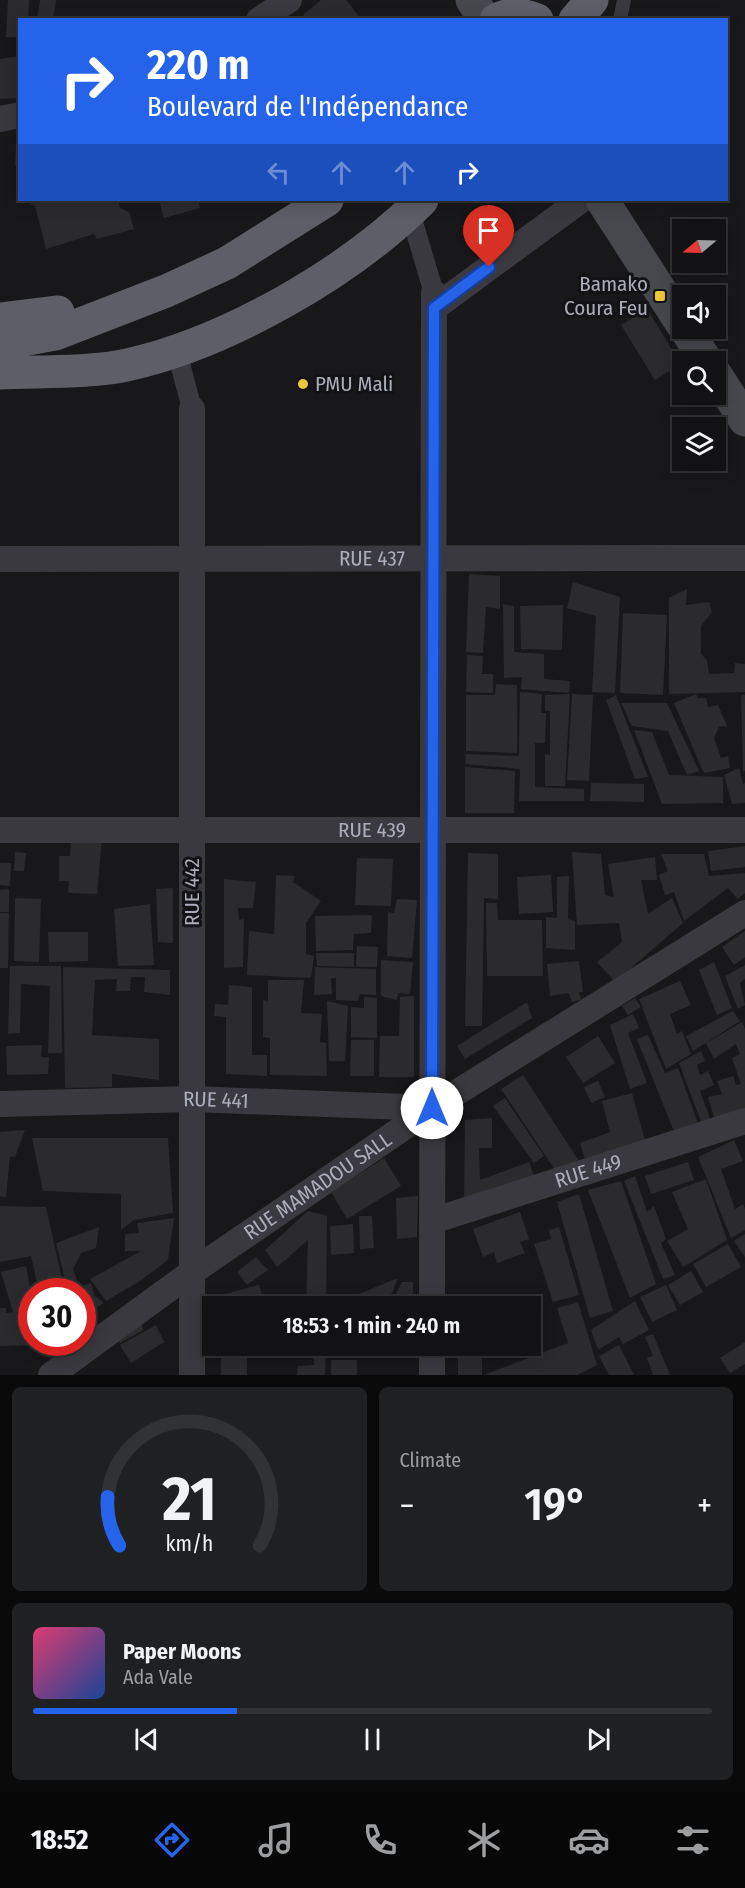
<!DOCTYPE html>
<html lang="en">
<head>
<meta charset="utf-8">
<style>
	body { margin:0; font-family:"Fira Sans Condensed",sans-serif; background:#1f2022; color:#f1f3f6; height:100vh; display:flex; flex-direction:column; font-size:22px; white-space:nowrap }
	* { box-sizing:border-box; margin:0 }
	p { font-size:20px; color:#9c9ea0 }
	.icon { flex:none; width:33px; height:33px; fill:none; stroke:currentColor; stroke-width:2; stroke-linecap:round; stroke-linejoin:round }
	.map { position:relative; height:1375px; overflow:hidden }
	.details { display:flex; flex-direction:column; gap:12px; padding:12px; background:#0a0a0b; flex:1 }
	.details>* { flex:none }
	.banner { position:absolute; left:18px; top:18px; width:710px; height:183px; border-radius:0px; box-shadow:0 3px 15px #0003,0 0 0 2px #313234; background:#2563eb; color:#fff; overflow:hidden }
	.needle { width:39px; rotate:251deg }
	.buttons { position:absolute; left:672px; top:219px; display:grid; gap:12px }
	.buttons a { display:grid; place-items:center; width:54px; height:54px; border-radius:0px; background:#121214; box-shadow:0 3px 15px #0003,0 0 0 2px #313234; font-size:30px }
	.speed { position:absolute; left:18px; top:1278px; display:flex; gap:12px; font-size:30px; font-weight:700; text-align:center }
	.speed>* { display:grid; place-content:center; width:78px; height:78px; border-radius:50%; background:#121214; box-shadow:0 3px 15px #0003,0 0 0 2px #313234; line-height:1 }
	.speed .limit { border:9px solid #d22; background:#fff; color:#111 }
	.pin { position:absolute; display:grid; place-items:center; width:51px; height:51px; color:#fff; margin:-62px -26px; border-radius:50% 50% 50% 0; rotate:-45deg; box-shadow:0 0 6px #0007 }
	.pin .icon { rotate:45deg }
	.me { position:absolute; width:66px; margin:-33px; rotate:0deg; stroke-linejoin:round; filter:drop-shadow(0 0 4px #0008) }
	.turn { display:flex; align-items:center; gap:21px; height:126px; padding:0 30px; font-size:27px }
	.turn .icon { width:78px; height:78px; stroke-width:2.5 }
	.turn b { display:block; font-size:42px; line-height:51px }
	.lanes { display:flex; align-items:center; height:57px; padding:0 30px; background:#0003; justify-content:center; gap:30px; direction:ltr }
	.lanes .off { opacity:.35 }
	.big { font-size:45px; font-weight:600; line-height:1.1 }
	.details .tile { flex:1; display:flex; flex-direction:column; justify-content:center; gap:9px; min-width:0; padding:0 21px; border-radius:9px; background:#1f2022 }
	.details .dial { align-items:center; gap:0 }
	.dial svg { height:156px; overflow:visible; fill:none; stroke:#313234; stroke-width:7; stroke-linecap:round; text-anchor:middle }
	.dial text { fill:#f1f3f6; stroke:none }
	.song { display:flex; align-items:center; gap:18px }
	.cover { width:72px; height:72px; border-radius:9px; background:linear-gradient(135deg,hsl(340 70% 55%),hsl(220 70% 35%)) }
	.played { height:6px; border-radius:3px; background:linear-gradient(90deg,#2563eb 30%,#313234 30%) }
	.keys { display:flex; justify-content:space-around; direction:ltr }
	.heat { display:flex; justify-content:space-between; align-items:center; font-size:33px; direction:ltr }
	.details .tiles { flex:1; display:grid; gap:12px; grid-template-columns:1fr 1fr }
	.tile:last-child { grid-column:span 2 }
	.trip { position:absolute; left:202px; top:1296px; width:339px; height:60px; border-radius:0px; background:#121214; box-shadow:0 3px 15px #0003,0 0 0 2px #313234; font-weight:600; line-height:60px; text-align:center }
	.tab-bar { display:flex; height:96px; justify-content:space-around; align-items:center; background:#070708; color:#9c9ea0 }
	.tab-bar .icon { width:42px; height:42px }
	.tab-bar .selected { color:#2563eb }
	.tab-bar b { font-size:27px; color:#f1f3f6 }
	.map>svg:first-child { display:block }
</style>
</head>
<body>
<div class="map">
<svg width="745" height="1375" viewBox="0 0 745 1375">
	<rect width="100%" height="100%" fill="#18181a"/>
	<path fill="#2b2b2e" d="M8 0H29L28 20H20V37H6Z
		M40 0H56L53 20H37Z
		M321 0H346L362 20H307L303 15Z
		M20 56V98L0 99V59Z
		M20 145V169L15 166 16 146Z
		M23 200H118L120 208 129 212 134 229 97 239 94 234 46 249 35 206Z
		M159 200H198L200 208 164 218Z
		M647 309 681 364 655 380 621 325Z
		M469 574 500 576V609L486 607 483 653 466 652Z
		M573 582 620 597 615 693 592 692 596 616 567 608Z
		M687 589 686 605 709 602 712 612 701 626V654L707 660 709 674 734 673 735 663 745 664V692L669 694V598Z
		M503 604 514 606V652L544 654V679L570 681 569 693 521 689 522 677 504 678Z
		M563 605 562 650 521 649 520 606Z
		M623 613 667 615 663 695 620 693Z
		M467 655 483 656 482 674H493V693L466 692Z
		M496 684 517 685V753L466 751V695H495Z
		M520 692 542 694 541 713H546L545 743H535V787L584 789V801H519L520 769 465 764 466 754 519 756Z
		M570 694 565 786H545V754L550 755V711H545V695Z
		M572 694 593 695 589 781 567 780Z
		M696 694 698 698H706L708 707 718 705 727 726 719 727 714 738 721 758 728 756 730 768 704 773 701 767 674 703Z
		M616 695 648 777 635 779 606 700Z
		M741 695H745V771H743Z
		M621 703H667L699 771 687 775 668 731 632 726Z
		M634 730 652 732 669 775 723 777V803L662 804Z
		M465 767 515 771 514 813H465Z
		M739 768 743 784 745 783V803L732 804 724 775Z
		M591 783 644 784V802L590 801Z
		M71 838H102L97 894 68 893 69 881H59V856H70Z
		M745 846V867L711 871 708 851Z
		M15 852 26 853 24 871H14Z
		M572 852 601 854 605 895 614 897 608 864 655 857 657 880H641L648 914 672 898 683 923 615 982 597 962 622 942 619 923 577 925Z
		M468 853 498 854V899L484 898 482 1026H465Z
		M661 854H704L709 876 745 873V893L738 899 728 888 684 921 674 892 665 895 659 875 668 871Z
		M357 858 393 859 391 906 355 905Z
		M0 863H11L10 886 0 885Z
		M276 875 295 876 293 882 321 901 306 923V954L314 956 311 978 247 975 249 931 274 934Z
		M551 875 553 912 519 914 517 877Z
		M569 876 568 919 575 921V950L546 948V917L557 918V877Z
		M224 879 256 882 253 908H238L239 920 244 919 243 967 224 968Z
		M173 888V943L158 942 156 889Z
		M9 889V912H0V890Z
		M15 898 41 899 39 962 14 961Z
		M397 899 417 900 412 958 387 956 388 912 394 913Z
		M486 903H497L498 920H542L543 976H487Z
		M150 904 154 965 118 966 114 909Z
		M0 913H9L8 968H0Z
		M372 915 371 933 354 934 353 950 316 951 315 916Z
		M745 931V957L734 965 722 947Z
		M48 932H88V961L49 962Z
		M357 946 378 947 377 967H356Z
		M316 953H354V967L317 966Z
		M381 960 413 962 410 994 398 993 397 1000 381 996Z
		M579 961 583 992H579L581 1000 572 1002 569 993 550 996 547 964Z
		M714 962 732 1008 717 1015 699 970Z
		M745 965V979L740 983 745 1005 738 1009 725 976Z
		M10 966H61L62 1053H48L50 986 21 984 20 1033 8 1034Z
		M63 967 170 970V995L144 992 145 977H131L130 991H116L117 979 95 980 92 1035 159 1039V1080L112 1074V1087L65 1088Z
		M315 967 376 969V995L360 994 358 1001 336 1000V978H331L332 994 314 995Z
		M268 980H304L301 1013 322 1014 320 1042 326 1043 327 1076 270 1075V1038L263 1037V1000L268 1001Z
		M680 981 691 1005 670 1014 677 1034 682 1031 691 1054 666 1069 639 999Z
		M229 985 252 987V1055H267V1076L226 1074V1017L214 1016 215 1004 228 1005Z
		M414 996V1077H379L380 1036H399L400 997Z
		M364 997 377 998V1038L351 1037V1007L364 1008Z
		M635 998 641 1007 628 1015 622 1006Z
		M327 1001 348 1006 345 1061H329Z
		M527 1002 532 1018 465 1059 457 1046Z
		M733 1011 740 1021 693 1051 686 1036Z
		M633 1014 639 1028 628 1033 647 1083 630 1089 610 1025Z
		M742 1022 745 1029V1113L716 1124 708 1097 722 1094 717 1081 733 1076 736 1085 741 1084 732 1058 740 1054 736 1044 714 1059 706 1043Z
		M648 1035 665 1073 678 1068 699 1126 675 1134 637 1039Z
		M598 1036 615 1063 583 1083 566 1057Z
		M351 1040H374V1076H350Z
		M42 1045 41 1057H49L48 1074 7 1075 6 1046Z
		M701 1051 705 1061 697 1065 700 1075 708 1071 714 1085 700 1091 711 1121 702 1124 679 1063Z
		M523 1075 579 1161 557 1173 501 1089Z
		M598 1081 605 1097 591 1103 584 1087Z
		M632 1093 646 1144 586 1163 580 1143 610 1132 602 1101Z
		M505 1098 544 1156 534 1163 493 1106Z
		M492 1118V1148H479L480 1180 529 1162 534 1176 464 1201 465 1120Z
		M25 1130 15 1157 10 1156 6 1197 0 1196V1132Z
		M32 1138H168L173 1213 134 1220 121 1230V1194L43 1191Z
		M734 1140 743 1161 721 1169 735 1209 743 1204 745 1209V1230L731 1238 698 1157Z
		M384 1158 401 1186 347 1219 331 1192Z
		M688 1162 694 1180 651 1194 645 1176Z
		M635 1176 647 1212 654 1206 666 1239 661 1243 675 1275 663 1279 624 1181Z
		M706 1179 727 1240 683 1267 667 1241 688 1229 672 1192Z
		M621 1181 656 1284 630 1298 588 1190Z
		M579 1194 613 1311 590 1318 557 1202Z
		M418 1196 417 1237 397 1239 396 1198Z
		M0 1206 46 1207 65 1292H39L31 1256 0 1262Z
		M308 1211 327 1216 326 1306H306L308 1240 277 1267 265 1250Z
		M520 1212 529 1239 520 1242 525 1253 497 1263 494 1252 483 1257 473 1229Z
		M359 1216H372L374 1248 360 1249Z
		M174 1218 168 1260 140 1281 106 1301 90 1279 141 1251H125V1234L139 1233 137 1223Z
		M353 1224 354 1253 331 1255 330 1226Z
		M99 1227 96 1248 81 1253 73 1269 81 1292H68L56 1243Z
		M559 1227 579 1295 553 1302 534 1244 551 1239 549 1230Z
		M745 1234V1257L734 1241Z
		M728 1244 741 1267 706 1287 693 1264Z
		M256 1257 268 1270 247 1285 237 1272Z
		M26 1266 32 1300V1342H38L33 1345 0 1346V1308H6V1313L13 1312 1 1272Z
		M691 1271 703 1292 680 1305 668 1285Z
		M398 1278 392 1293 362 1306H329Z
		M402 1282H413V1306H395L394 1298Z
		M91 1283 95 1296 104 1303 82 1316V1298L86 1296 82 1286Z
		M259 1285 265 1306H221V1295Z
		M666 1285 677 1310 652 1322 640 1297Z
		M635 1301 649 1330 623 1344 619 1337 598 1350 591 1330Z
		M578 1302 597 1365 577 1375H484L568 1343 557 1308Z
		M138 1320 144 1330 120 1343 115 1334Z
		M156 1325 164 1342 131 1363 120 1345Z
		M653 1334 670 1375H653L647 1358 653 1356 645 1337Z
		M745 1342V1364L730 1373 720 1358Z
		M619 1345 634 1375H609L599 1356Z
		M221 1346H247V1375H221Z
		M314 1346H326L325 1375H297L298 1366 314 1365Z
		M329 1346H345V1356H330Z
		M351 1346H393V1353L353 1356Z
		M458 1346H482V1375H458Z
		M331 1360H357V1375H331Z"/>
	<g fill="none" stroke-linecap="round" stroke-linejoin="round">
		<path stroke="#39393f" stroke-width="14" d="M620 20 624 0"/>
		<path stroke="#39393f" stroke-width="20" d="M410 212 434 293
			M177 352 192 409"/>
		<g stroke="#39393f" stroke-width="26">
			<path d="M259 20 289 0"/>
			<path d="M0 119 20 115"/>
			<path d="M434 308 581 200"/>
			<path d="M192 409V1375"/>
			<path id="s1" d="M0 559 745 558"/>
			<path id="s2" d="M0 830H745"/>
			<path id="s3" d="M0 1104 192 1099 432 1108"/>
			<path id="s4" d="M432 1221 745 1121"/>
			<path d="M432 1306 434 293"/>
			<path d="M432 1346V1375"/>
			<path id="s5" d="M51 1375 192 1272 432 1108 745 913"/>
		</g>
		<path stroke="#47484e" stroke-width="33" d="M472 0 485 20
			M602 200 682 324
			M685 328 707 362
			M716 375 745 420"/>
		<path stroke="#5d5e66" stroke-width="33" d="M496 20C510 12 523 14 537 20
			M575 20 592 0
			M0 319 58 312
			M0 344 55 334 166 291 227 263 327 200
			M0 373C38 371 92 373 127 365 227 343 350 272 422 200"/>
	</g>
	<g fill="none" stroke-linecap="round" stroke-linejoin="round">
		<g stroke="#184099" stroke-width="15">
			<path id="route" d="M432 1108 434 308 489 267"/>
		</g>
		<use href="#route" stroke="#2563eb" stroke-width="10"/>
	</g>
	<g fill="#ebc83e" stroke="#131315" stroke-width="2">
		<rect x="654" y="290" width="12" height="12" rx="3"/>
		<circle cx="303" cy="384" r="6"/>
	</g>
	<g text-anchor="middle" dominant-baseline="central" stroke-width="6" stroke-linejoin="round" paint-order="stroke">
		<g font-size="21" fill="#aaadb9" stroke="#131315" text-anchor="end">
			<text x="648" y="284">Bamako<tspan x="648" dy="24">Coura Feu</tspan></text>
			<text x="315" y="384" text-anchor="start">PMU Mali</text>
		</g>
		<g font-size="21" fill="#aaadb9" stroke="#131315">
			<text stroke="none"><textPath href="#s1" startOffset="372">RUE 437</textPath></text>
			<text stroke="none"><textPath href="#s2" startOffset="372">RUE 439</textPath></text>
			<text transform="translate(192 892) rotate(-90)">RUE 442</text>
			<text stroke="none"><textPath href="#s3" startOffset="216">RUE 441</textPath></text>
			<text stroke="none"><textPath href="#s4" startOffset="164">RUE 449</textPath></text>
			<text stroke="none"><textPath href="#s5" startOffset="327">RUE MAMADOU SALL</textPath></text>
		</g>
	</g>
</svg>
<div class="buttons">
<a><svg class="needle" viewBox="-14 -14 28 28"><path d="M0-13l5 13h-10z" fill="#e53935"/><path d="M0 13l5-13h-10z" fill="#9c9ea0"/></svg></a>
<a><svg class="icon" aria-label="sound" viewBox="0 0 24 24"><path d="M4 9h4l5-4v14l-5-4H4zM17 9q2 3 0 6"/></svg></a>
<a><svg class="icon" aria-label="search" viewBox="0 0 24 24"><circle cx="10" cy="10" r="6"/><path d="M15 15l6 6"/></svg></a>
<a><svg class="icon" aria-label="layers" viewBox="0 0 24 24"><path d="M12 4l9 5-9 5-9-5zM3 14l9 5 9-5"/></svg></a>
</div>
<div class="speed"><div class="limit">30</div></div>
<div class="pin" style="left:489px;top:267px;background:#d93025"><svg class="icon" aria-label="arrive" viewBox="0 0 24 24"><path d="M6 21V4h12l-3 4 3 4H6"/></svg></div>
<svg class="me" style="left:432px;top:1108px" viewBox="-20 -20 40 40"><circle r="19" fill="#fff"/><path d="M0-13L10 11 0 6-10 11z" fill="#2563eb"/></svg>
<div class="trip">18:53 · 1 min · 240 m</div>
<div class="banner">
<div class="turn"><svg class="icon" aria-label="right" viewBox="0 0 24 24"><path d="M7 20v-9h11M14 6l5 5-5 5"/></svg><div><b>220 m</b>Boulevard de l'Indépendance</div></div>
<div class="lanes"><svg class="icon off" aria-label="left" viewBox="0 0 24 24"><path d="M17 20v-9H6M10 6l-5 5 5 5"/></svg><svg class="icon off" aria-label="ahead" viewBox="0 0 24 24"><path d="M12 20V5M6 11l6-6 6 6"/></svg><svg class="icon off" aria-label="ahead" viewBox="0 0 24 24"><path d="M12 20V5M6 11l6-6 6 6"/></svg><svg class="icon" aria-label="right" viewBox="0 0 24 24"><path d="M7 20v-9h11M14 6l5 5-5 5"/></svg></div>
</div>
</div>
<section class="details">
<div class="tiles">
<div class="tile dial"><svg viewBox="0 0 100 80">
<path d="M14 69A42 42 0 1 1 86 69"/>
<path d="M14 69A42 42 0 0 1 8 44" stroke="#2563eb"/>
<text x="50" y="56" font-size="32" font-weight="700">21</text>
<text x="50" y="72" font-size="11">km/h</text>
</svg></div>
<div class="tile"><p>Climate</p>
<div class="heat"><a>−</a><b class="big">19°</b><a>+</a></div>
</div>
<div class="tile">
<div class="song"><i class="cover"></i><div><b>Paper Moons</b><p>Ada Vale</p></div></div>
<div class="played"></div>
<div class="keys"><svg class="icon" aria-label="previous" viewBox="0 0 24 24"><path d="M18 5L8 12l10 7zM5 5v14"/></svg><svg class="icon" aria-label="pause" viewBox="0 0 24 24"><path d="M8 5v14M16 5v14"/></svg><svg class="icon" aria-label="next" viewBox="0 0 24 24"><path d="M6 5l10 7-10 7zM19 5v14"/></svg></div>
</div>
</div>
</section>
<nav class="tab-bar">
<b>18:52</b>
<svg class="icon selected" aria-label="directions" viewBox="0 0 24 24"><path d="M12 3l9 9-9 9-9-9zM9 14v-3h6M13 9l2 2-2 2"/></svg>
<svg class="icon" aria-label="music" viewBox="0 0 24 24"><path d="M9 18V5l10-2v13"/><circle cx="6" cy="18" r="3"/><circle cx="16" cy="16" r="3"/></svg>
<svg class="icon" aria-label="phone" viewBox="0 0 24 24"><path d="M5 4h4l2 5-3 2q2 4 5 5l2-3 5 2v4C11 20 4 13 5 4z"/></svg>
<svg class="icon" aria-label="climate" viewBox="0 0 24 24"><path d="M12 3v18M4 7l16 10M4 17L20 7"/></svg>
<svg class="icon" aria-label="car" viewBox="0 0 24 24"><path d="M5 17H2v-5l4-1 3-4h7l3 4 3 1v5h-3M9 17h6M6 11h13"/><circle cx="7" cy="17" r="2"/><circle cx="17" cy="17" r="2"/></svg>
<svg class="icon" aria-label="filters" viewBox="0 0 24 24"><path d="M4 7h16M4 17h16"/><circle cx="9" cy="7" r="2"/><circle cx="15" cy="17" r="2"/></svg>
</nav>
</body>
</html>
